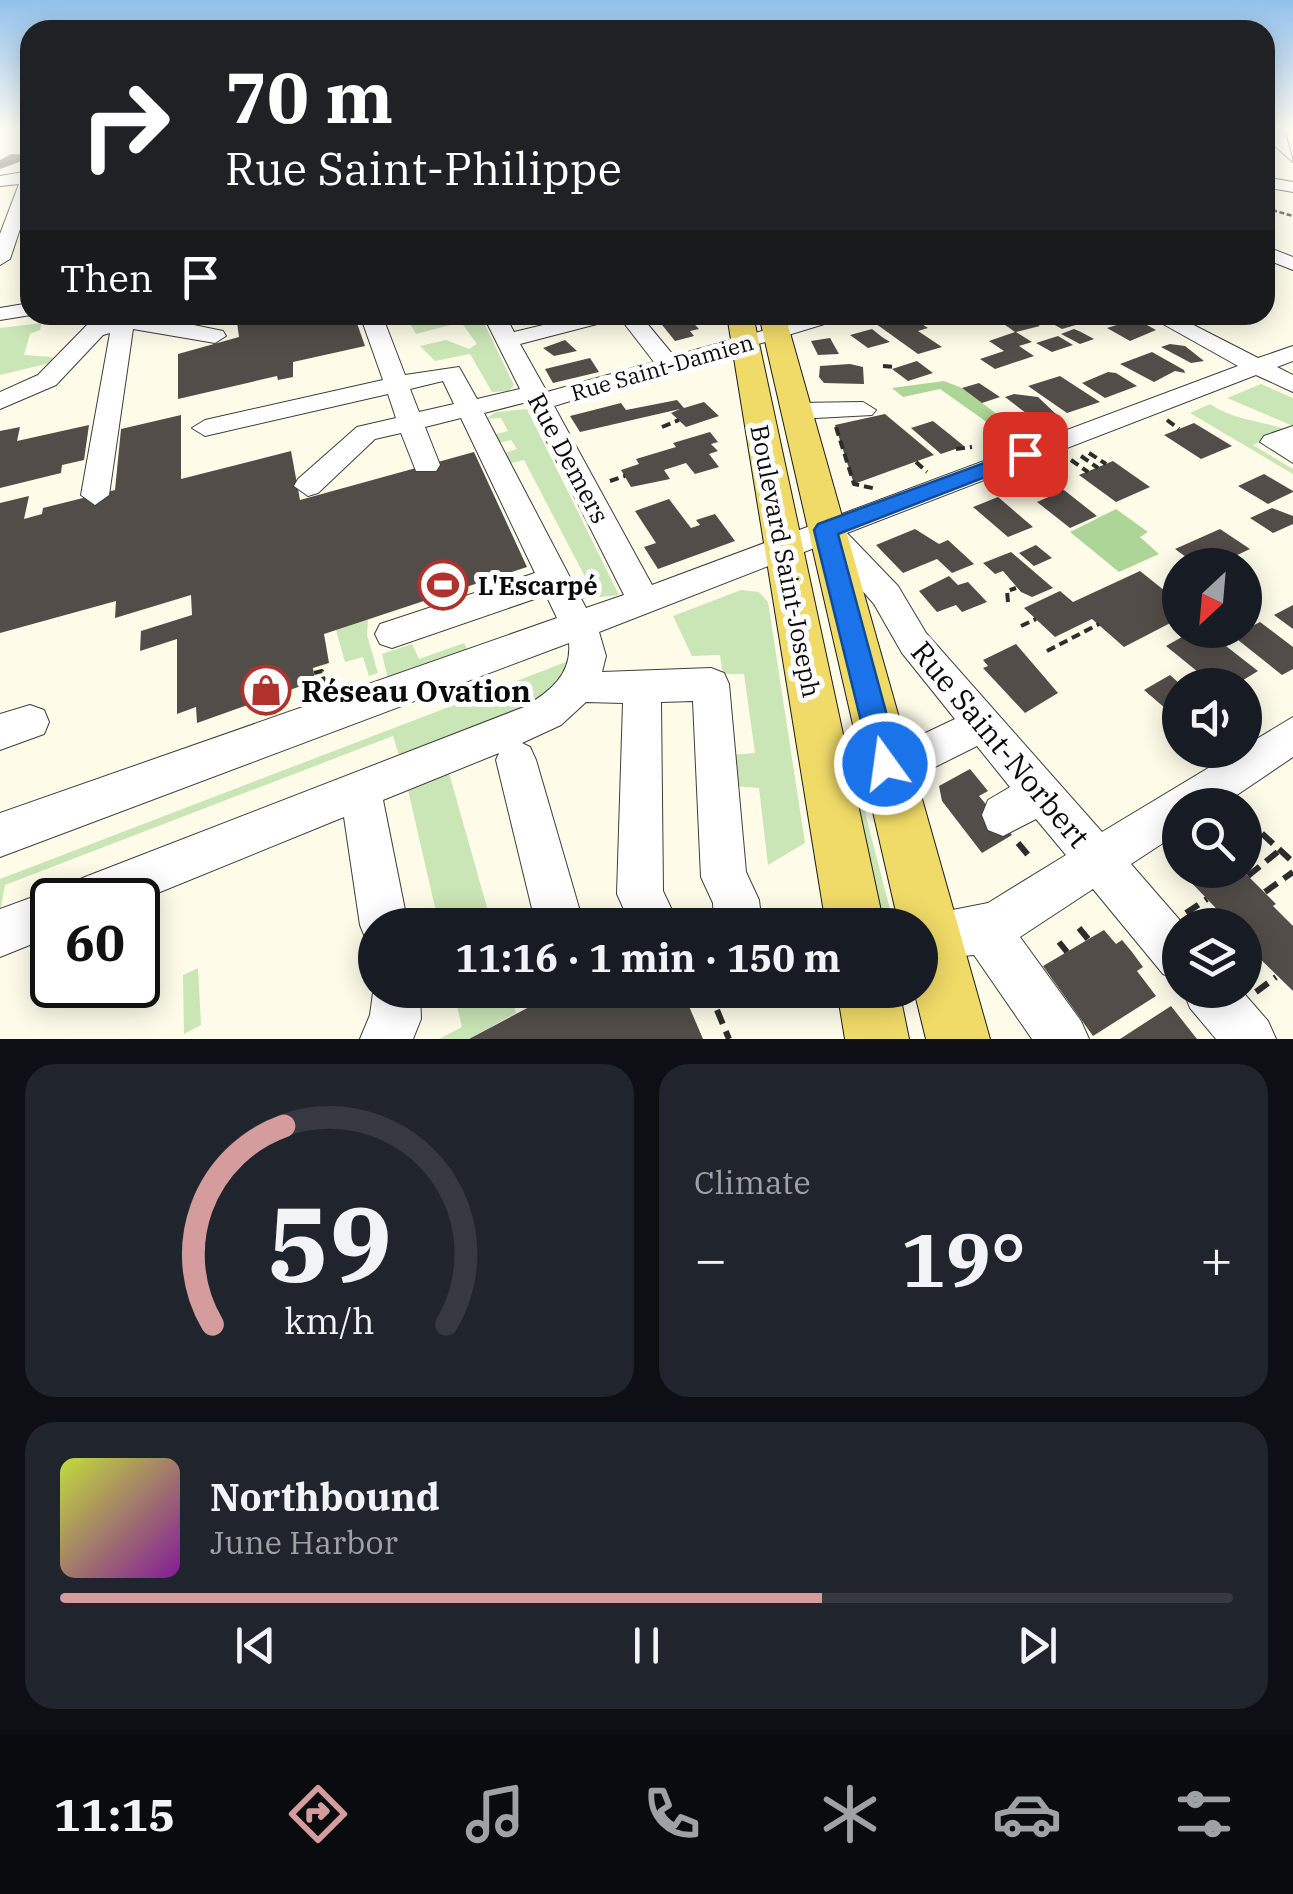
<!DOCTYPE html>
<html lang="en">
<head>
<meta charset="utf-8">
<style>
	body { margin:0; font-family:"IBM Plex Serif",serif; background:#20242c; color:#f1f3f6; height:100vh; display:flex; flex-direction:column; font-size:38px; white-space:nowrap }
	* { box-sizing:border-box; margin:0 }
	p { font-size:32px; color:#9ea1a6 }
	.icon { flex:none; width:55px; height:55px; fill:none; stroke:currentColor; stroke-width:2; stroke-linecap:round; stroke-linejoin:round }
	.map { position:relative; height:1039px; overflow:hidden }
	.drawer { display:flex; flex-direction:column; gap:25px; padding:25px; background:#0d0f14; flex:1 }
	.drawer>* { flex:none }
	.top-card { position:absolute; left:20px; top:20px; width:1255px; height:305px; border-radius:30px; box-shadow:0 5px 25px #0003; background:#202124; color:#fff; overflow:hidden }
	.needle { width:65px; rotate:206deg }
	.buttons { position:absolute; left:1162px; top:548px; display:grid; gap:20px }
	.buttons a { display:grid; place-items:center; width:100px; height:100px; border-radius:50%; background:#171b24; box-shadow:0 5px 25px #0003; font-size:50px }
	.speed { position:absolute; left:30px; top:878px; display:flex; gap:20px; font-size:50px; font-weight:700; text-align:center }
	.speed>* { display:grid; place-content:center; width:130px; height:130px; border-radius:50%; background:#171b24; box-shadow:0 5px 25px #0003; line-height:1 }
	.speed .limit { border:5px solid #111; border-radius:15px; background:#fff; color:#111 }
	.pin { position:absolute; display:grid; place-items:center; width:85px; height:85px; color:#fff; margin:-42px; border-radius:20px; box-shadow:0 5px 15px #0006 }
	.me { position:absolute; width:110px; margin:-55px; rotate:346deg; stroke-linejoin:round; filter:drop-shadow(0 0 8px #0008) }
	.turn { display:flex; align-items:center; gap:35px; height:210px; padding:0 40px; font-size:45px }
	.turn .icon { width:130px; height:130px; stroke-width:2.5 }
	.turn b { display:block; font-size:70px; line-height:85px }
	.then { display:flex; align-items:center; height:95px; padding:0 40px; background:#0003; gap:20px; font-size:38px }
	.big { font-size:75px; font-weight:700; line-height:1.1 }
	.drawer .tile { flex:1; display:flex; flex-direction:column; justify-content:center; gap:15px; min-width:0; padding:0 35px; border-radius:30px; background:#20242c }
	.drawer .dial { align-items:center; gap:0 }
	.dial svg { height:260px; overflow:visible; fill:none; stroke:#363941; stroke-width:7; stroke-linecap:round; text-anchor:middle }
	.dial text { fill:#f1f3f6; stroke:none }
	.song { display:flex; align-items:center; gap:30px }
	.cover { width:120px; height:120px; border-radius:15px; background:linear-gradient(135deg,hsl(70 70% 55%),hsl(290 70% 35%)) }
	.played { height:10px; border-radius:5px; background:linear-gradient(90deg,#d49c9c 65%,#363941 65%) }
	.keys { display:flex; justify-content:space-around; direction:ltr }
	.heat { display:flex; justify-content:space-between; align-items:center; font-size:55px; direction:ltr }
	.drawer .tiles { flex:1; display:grid; gap:25px; grid-template-columns:1fr 1fr }
	.tile:last-child { grid-column:span 2 }
	.trip { position:absolute; left:358px; top:908px; width:580px; height:100px; border-radius:50px; background:#171b24; box-shadow:0 5px 25px #0003; font-weight:700; line-height:100px; text-align:center }
	.menu { display:flex; height:160px; justify-content:space-around; align-items:center; background:#090b0e; color:#9ea1a6 }
	.menu .icon { width:70px; height:70px }
	.menu .current { color:#d49c9c }
	.menu b { font-size:45px; color:#f1f3f6 }
	.map>svg:first-child { display:block }
</style>
</head>
<body>
<div class="map">
<svg width="1293" height="1039" viewBox="0 0 1293 1039">
	<rect width="100%" height="100%" fill="#fefce9"/>
	<path fill="#cae5b6" d="M405 315H480L514 385 509 391 492 392 470 354 435 361 420 346 446 340 469 349 477 344 461 322 416 334Z
		M42 323 40 330 30 334 24 355 53 357 50 363 0 375V328Z
		M1261 384 1293 398V426L1227 398Z
		M1210 404C1235 421 1260 420 1287 430L1253 445 1293 469V474L1190 413Z
		M527 409 619 595 575 600 593 592 524 460 508 464 501 454 517 449 511 440 498 443 493 435 508 431 501 418 485 419 496 412Z
		M741 590 759 592 768 602 805 843 768 865 759 788 734 786 730 755 755 753 744 674H723L720 655 692 656 673 616Z
		M368 619 367 635 378 673 369 676 363 657 345 662 336 630Z
		M464 643 468 651 389 683 382 654 412 644 419 659Z
		M571 660C566 703 438 740 400 759L393 736 5 885 0 912V879Z
		M449 773 492 925H439L408 790Z
		M855 801H862L894 925H881Z
		M198 968 201 1025 184 1034 183 975Z
		M453 990H510L516 1013 469 1039H439L462 1027Z"/>
	<path fill="#add597" d="M944 381 962 388 1025 435 1012 440 940 389 903 397 892 388Z
		M1116 509 1148 532 1140 537 1159 554 1119 572 1070 532Z"/>
	<path fill="#524d48" d="M11 154 30 155V158L0 169V160Z
		M236 315H354L365 346 293 362V377L278 380 277 376 178 399V354L239 337Z
		M555 315 520 324 514 317 522 315Z
		M686 315 699 329 690 331 694 336 675 341 659 321Z
		M894 315H908L928 328 918 331 942 347 918 354 872 321Z
		M1022 315 1040 326 1016 332 1032 342 1019 346 1034 356 995 369 980 359 1004 351 989 341 1015 332 1001 322Z
		M1063 315 1067 317 1079 324 1062 329 1046 320Z
		M1136 319 1156 330 1130 341 1107 328Z
		M872 329 882 337 890 342 868 348 850 335Z
		M1074 329 1081 332 1094 339 1080 344 1061 334Z
		M1058 336 1073 345 1052 352 1036 343Z
		M830 338 839 354 818 355 811 341Z
		M565 340 577 351 554 356 543 348Z
		M1170 344 1185 346 1204 361 1191 363 1161 347Z
		M1152 352 1184 370 1185 373 1175 371 1154 382 1120 364Z
		M590 358 599 372 553 383 545 369Z
		M917 361 933 373 908 381 892 369Z
		M850 364 863 367 864 384 824 383 819 377 820 366Z
		M1108 372 1116 373 1137 386 1105 398 1082 383Z
		M1060 376 1100 402 1067 413 1028 386Z
		M979 383 1000 397 982 403 962 388Z
		M1014 394 1038 397 1059 417 1035 420 1005 397Z
		M677 400 684 408 704 402 719 416 686 427 671 413 680 409 580 432 570 416 621 403 626 410Z
		M885 414 934 455 854 484 835 425Z
		M181 415V479L291 451 300 500 474 452 527 567 324 634 329 663 313 668 315 681 197 723 196 707 177 714V639L140 651 141 631 192 615 191 595 115 618 116 601 0 633V503L29 496 24 519 42 514 43 508 115 490 121 429Z
		M933 421 964 446 941 454 911 428Z
		M1194 423 1232 446 1201 459 1164 435Z
		M89 425 84 460 62 465 61 473 0 488V431L20 427 17 441Z
		M710 432 718 442 711 444 718 451 709 454 719 467 695 474 686 463 664 470 670 479 631 487 621 470 639 464 636 459 676 447 673 443Z
		M1113 461 1150 487 1116 502 1079 475Z
		M1264 474 1293 491V492L1268 504 1238 486Z
		M1064 490 1097 516 1070 528 1037 502Z
		M998 497 1033 527 1008 537 973 507Z
		M669 499 691 528 700 525 696 520 715 514 735 541 658 569 644 547 656 543 635 511Z
		M1272 508 1293 516V524L1273 533 1250 518Z
		M915 529 939 544 948 540 974 564 952 573 937 559 903 573 876 545Z
		M1220 529 1250 549 1216 565H1197L1175 549Z
		M1036 545 1052 558 1034 566 1019 553Z
		M1011 552 1053 588 1032 597 1021 592 1003 571 995 574 983 563Z
		M1140 571 1180 603V618L1124 647 1092 619 1055 637 1024 608 1060 591 1073 602Z
		M949 576 958 585 968 582 987 602 962 612 956 605 937 612 919 591Z
		M1293 605V629L1274 615Z
		M1260 622 1293 647V669L1282 675 1233 636Z
		M1208 632 1258 671 1235 685H1214L1166 646 1189 633 1196 639Z
		M1016 644 1058 693 1025 713 983 668 988 666 983 660Z
		M1170 675 1180 684V721L1144 690Z
		M970 769 988 791 979 796 1012 835 982 853 942 801 939 786Z
		M1196 870H1242L1276 904 1273 906 1293 926V991L1245 944V925H1232L1186 877Z
		M1104 930 1116 944 1122 940 1132 952 1143 967 1137 971 1156 996 1093 1036 1043 966Z
		M561 990H682L703 1039H469Z
		M1171 1006 1197 1039H1120Z"/>
	<g fill="none" stroke-linecap="round" stroke-linejoin="round">
		<g stroke="#3e3e3e" stroke-width="2">
			<path id="minor" d="M1270 128H1284L1293 162 1270 142Z
				M30 171V199L10 259 0 265V234L19 184 0 186V176Z
				M1265 177 1293 182V192L1265 187Z
				M1265 246 1293 257V270L1265 259Z
				M30 303 31 315 0 320V308Z
				M121 315H145L223 331 226 336 215 343 133 329 109 495 95 505 81 495 110 333 103 335 56 385 0 409V392L38 375 87 325Z
				M360 315H382L405 375 459 367 477 399 520 389 483 315H505L514 332 585 315H640L674 356 819 315H854L554 406 652 585 1238 366 1147 315H1174L1258 358 1293 346V361L1277 367 1293 375V392L1256 375 847 533 898 586 926 633 1102 832 1293 717V757L1222 805H1180V832L1131 864 1184 925H1180V981L1163 974 1093 889 1020 937 1081 1021 1089 1039H1032L974 955 929 959 920 955V925H909L912 918 988 903 1066 855 1036 819 1003 836 988 830 982 815 988 800 1010 787 977 746 931 769 917 763 911 750 917 737 955 719 902 653 874 604 822 545 599 632 606 656 602 672 711 668 724 673 729 684 746 872 759 900 762 925H714L713 903 701 877 693 701 661 702 663 891 679 925H631L617 894 623 703 586 702 561 725 522 743 530 747 536 760 584 925H536L496 760 499 753 383 800 408 925H375V945L367 942 360 925 344 817 138 901 52 900V936L0 957V909L52 890 64 895 69 884 85 877 524 707C550 692 572 674 569 643L0 857V813L557 618 546 595 392 648 380 644 375 634 380 624 535 573 461 418 425 427 440 465 436 471H416L401 433 375 439 318 493 308 496 294 486 298 479 357 427 396 418 388 394 205 436 192 428 205 420 383 380ZM620 318 654 362 547 392 520 344ZM443 381 454 404 419 412 410 389ZM527 402 528 404 624 595 586 608 484 413Z
				M863 402 876 410 872 415 797 419 784 411 797 403Z
				M1293 426V463L1260 442 1264 436Z
				M30 705 44 710 49 722 44 734 0 750V714Z
				M375 978V990H420L421 1019 413 1039H360L370 1015Z
				M1183 990H1241L1268 1021 1276 1039H1216L1190 1008Z"/>
		</g>
		<g stroke="#1c1c1c" stroke-width="2">
			<path id="major" d="M727 315H753L884 925H826Z
				M759 315H785L990 1039H926L914 990H920V925H899Z
				M837 990H899L909 1039H845Z"/>
		</g>
		<path stroke="#2d2d2d" stroke-width="2.5" stroke-dasharray="5 2.5" stroke-linecap="butt" d="M1265 208 1293 216
			M1067 317 1073 315
			M692 322 707 320
			M996 322 1003 323"/>
		<path stroke="#2d2d2d" stroke-width="4" stroke-dasharray="9 5" stroke-linecap="butt" d="M883 366 896 367
			M1167 420 1179 429
			M1025 425 1040 421
			M662 427 679 420
			M836 427 854 484 877 489
			M956 449 972 447
			M1089 453 1106 464
			M1081 456 1098 468
			M1071 460 1088 472
			M916 462 927 472
			M610 481 625 476
			M1061 492 1062 480
			M1008 602 1007 591 1016 588
			M1021 626 1036 619
			M1047 651 1099 624
			M314 673 322 671 325 687
			M1245 707 1254 715"/>
		<path stroke="#2d2d2d" stroke-width="6" stroke-dasharray="15 8" stroke-linecap="butt" d="M1245 818 1293 862
			M1018 843 1028 855
			M1248 876 1280 850
			M1265 892 1293 872
			M1186 913 1207 899
			M1214 925 1224 917
			M1079 928 1088 939
			M1059 942 1067 952
			M1245 967 1257 957
			M1256 992 1276 977
			M717 1010 729 1039"/>
		<use href="#minor" fill="#fff" fill-rule="evenodd"/>
		<use href="#major" fill="#f0db68" fill-rule="evenodd"/>
	</g>
	<linearGradient id="sky" x2="0" y2="1"><stop stop-color="#92c1ec"/><stop offset="0.47" stop-color="#fffef5"/><stop offset="1" stop-color="#fffef5" stop-opacity="0"/></linearGradient>
	<rect width="1293" height="273" fill="url(#sky)"/>
	<path fill="#1a73e8" stroke="#114b97" stroke-width="2.5" d="M1025 448 1032 450V459L838 534 900 764 896 774 885 778 874 774 814 530 818 524Z"/>
	<defs>
		<g id="stadium-ring" transform="scale(2.5)"><circle r="9.5" fill="#fff" stroke="#b1322d" stroke-width="1.5"/><path d="M0-5a6.5 5 0 1 0 0 10a6.5 5 0 1 0 0-10ZM-3.5-1.8h7v3.6h-7Z" fill="#b1322d"/></g>
		<g id="shop-ring" transform="scale(2.5)"><circle r="9.5" fill="#fff" stroke="#b1322d" stroke-width="1.5"/><path d="M-5-2.5h2.3a2.7 3.5 0 0 1 5.4 0H5L5.5 6h-11ZM-1.5-2.5h3a1.5 2.3 0 0 0-3 0Z" fill="#b1322d"/></g>
	</defs>
	<g fill-rule="evenodd">
		<use href="#stadium-ring" x="443" y="585"/>
		<use href="#shop-ring" x="266" y="690"/>
	</g>
	<g text-anchor="middle" dominant-baseline="central" stroke-width="10" stroke-linejoin="round" paint-order="stroke">
		<g font-size="22" fill="#0b0b0b" stroke="#fff">
			<text transform="translate(662 367) rotate(-16)">Rue Saint-Damien</text>
		</g>
		<g font-size="25" fill="#0b0b0b" stroke="#fff">
			<text transform="translate(569 458) rotate(62)">Rue Demers</text>
			<text transform="translate(786 561) rotate(79)">Boulevard Saint-Joseph</text>
		</g>
		<g font-size="25" font-weight="bold" fill="#0b0b0b" stroke="#fff" text-anchor="start">
			<text x="478" y="585">L'Escarpé</text>
		</g>
		<g font-size="30" font-weight="bold" fill="#0b0b0b" stroke="#fff" text-anchor="start">
			<text x="301" y="690">Réseau Ovation</text>
		</g>
		<g font-size="30" fill="#0b0b0b" stroke="#fff">
			<text transform="translate(1001 744) rotate(50)">Rue Saint-Norbert</text>
		</g>
	</g>
</svg>
<div class="buttons">
<a><svg class="needle" viewBox="-14 -14 28 28"><path d="M0-13l5 13h-10z" fill="#e53935"/><path d="M0 13l5-13h-10z" fill="#9ea1a6"/></svg></a>
<a><svg class="icon" aria-label="sound" viewBox="0 0 24 24"><path d="M4 9h4l5-4v14l-5-4H4zM17 9q2 3 0 6"/></svg></a>
<a><svg class="icon" aria-label="search" viewBox="0 0 24 24"><circle cx="10" cy="10" r="6"/><path d="M15 15l6 6"/></svg></a>
<a><svg class="icon" aria-label="layers" viewBox="0 0 24 24"><path d="M12 4l9 5-9 5-9-5zM3 14l9 5 9-5"/></svg></a>
</div>
<div class="speed"><div class="limit">60</div></div>
<div class="pin" style="left:1025px;top:454px;background:#d93025"><svg class="icon" aria-label="arrive" viewBox="0 0 24 24"><path d="M6 21V4h12l-3 4 3 4H6"/></svg></div>
<svg class="me" style="left:885px;top:764px" viewBox="-20 -20 40 40"><circle r="17" fill="#1a73e8" stroke="#fff" stroke-width="3"/><path d="M0-11L8 9 0 5-8 9z" fill="#fff"/></svg>
<div class="trip">11:16 · 1 min · 150 m</div>
<div class="top-card">
<div class="turn"><svg class="icon" aria-label="right" viewBox="0 0 24 24"><path d="M7 20v-9h11M14 6l5 5-5 5"/></svg><div><b>70 m</b>Rue Saint-Philippe</div></div>
<div class="then">Then<svg class="icon" aria-label="arrive" viewBox="0 0 24 24"><path d="M6 21V4h12l-3 4 3 4H6"/></svg></div>
</div>
</div>
<section class="drawer">
<div class="tiles">
<div class="tile dial"><svg viewBox="0 0 100 80">
<path d="M14 69A42 42 0 1 1 86 69"/>
<path d="M14 69A42 42 0 0 1 36 8" stroke="#d49c9c"/>
<text x="50" y="56" font-size="32" font-weight="700">59</text>
<text x="50" y="72" font-size="11">km/h</text>
</svg></div>
<div class="tile"><p>Climate</p>
<div class="heat"><a>−</a><b class="big">19°</b><a>+</a></div>
</div>
<div class="tile">
<div class="song"><i class="cover"></i><div><b>Northbound</b><p>June Harbor</p></div></div>
<div class="played"></div>
<div class="keys"><svg class="icon" aria-label="previous" viewBox="0 0 24 24"><path d="M18 5L8 12l10 7zM5 5v14"/></svg><svg class="icon" aria-label="pause" viewBox="0 0 24 24"><path d="M8 5v14M16 5v14"/></svg><svg class="icon" aria-label="next" viewBox="0 0 24 24"><path d="M6 5l10 7-10 7zM19 5v14"/></svg></div>
</div>
</div>
</section>
<nav class="menu">
<b>11:15</b>
<svg class="icon current" aria-label="directions" viewBox="0 0 24 24"><path d="M12 3l9 9-9 9-9-9zM9 14v-3h6M13 9l2 2-2 2"/></svg>
<svg class="icon" aria-label="music" viewBox="0 0 24 24"><path d="M9 18V5l10-2v13"/><circle cx="6" cy="18" r="3"/><circle cx="16" cy="16" r="3"/></svg>
<svg class="icon" aria-label="phone" viewBox="0 0 24 24"><path d="M5 4h4l2 5-3 2q2 4 5 5l2-3 5 2v4C11 20 4 13 5 4z"/></svg>
<svg class="icon" aria-label="climate" viewBox="0 0 24 24"><path d="M12 3v18M4 7l16 10M4 17L20 7"/></svg>
<svg class="icon" aria-label="car" viewBox="0 0 24 24"><path d="M5 17H2v-5l4-1 3-4h7l3 4 3 1v5h-3M9 17h6M6 11h13"/><circle cx="7" cy="17" r="2"/><circle cx="17" cy="17" r="2"/></svg>
<svg class="icon" aria-label="filters" viewBox="0 0 24 24"><path d="M4 7h16M4 17h16"/><circle cx="9" cy="7" r="2"/><circle cx="15" cy="17" r="2"/></svg>
</nav>
</body>
</html>
